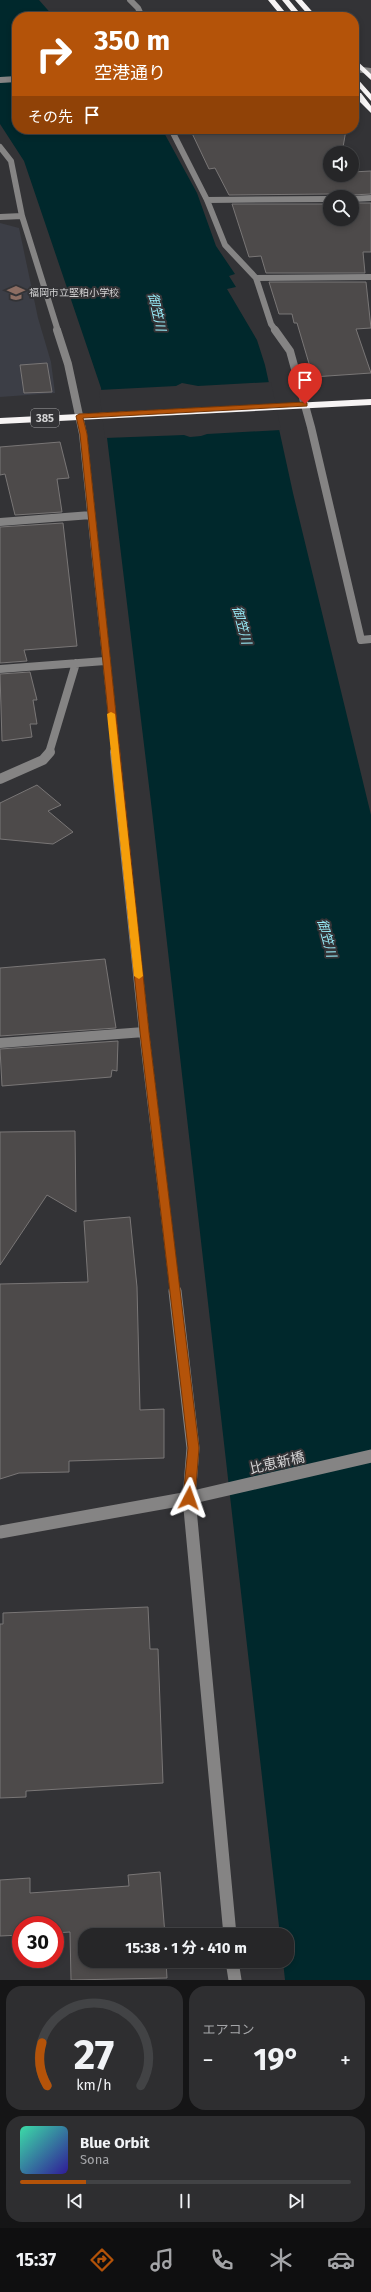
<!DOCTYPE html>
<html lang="ja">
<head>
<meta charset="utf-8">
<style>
	body { margin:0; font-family:"Fira Sans","Noto Sans JP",sans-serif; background:#2e2e30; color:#f1f3f6; height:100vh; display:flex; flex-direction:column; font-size:15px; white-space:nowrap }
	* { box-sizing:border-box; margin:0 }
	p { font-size:13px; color:#a4a5a8 }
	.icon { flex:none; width:22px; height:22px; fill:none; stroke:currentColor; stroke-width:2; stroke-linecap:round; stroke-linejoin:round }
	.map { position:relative; height:1980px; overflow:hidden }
	.sheet { display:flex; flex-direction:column; gap:6px; padding:6px; background:#151516; flex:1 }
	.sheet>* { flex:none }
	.guide { position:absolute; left:12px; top:12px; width:347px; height:122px; border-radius:16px; box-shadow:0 2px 6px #0003,0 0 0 1px #424345; background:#b45309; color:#fff; overflow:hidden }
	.fabs { position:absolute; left:323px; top:146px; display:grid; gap:8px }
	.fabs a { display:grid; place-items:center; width:36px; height:36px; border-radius:50%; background:#262628; box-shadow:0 2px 6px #0003,0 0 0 1px #424345; font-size:20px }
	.speed { position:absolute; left:12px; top:1916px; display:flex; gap:8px; font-size:20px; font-weight:700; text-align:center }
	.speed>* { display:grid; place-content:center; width:52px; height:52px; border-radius:50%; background:#262628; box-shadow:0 2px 6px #0003,0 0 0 1px #424345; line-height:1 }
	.speed .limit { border:6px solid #d22; background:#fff; color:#111 }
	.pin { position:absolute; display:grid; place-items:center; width:34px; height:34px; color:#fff; margin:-41px -17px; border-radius:50% 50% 50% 0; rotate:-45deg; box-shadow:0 0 4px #0007 }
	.pin .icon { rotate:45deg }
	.me { position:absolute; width:44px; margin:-22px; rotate:4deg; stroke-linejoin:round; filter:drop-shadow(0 0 3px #0008) }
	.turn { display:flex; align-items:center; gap:14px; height:84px; padding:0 16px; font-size:18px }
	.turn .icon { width:52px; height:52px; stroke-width:2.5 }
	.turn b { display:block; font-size:28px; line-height:34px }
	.then { display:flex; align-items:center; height:38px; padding:0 16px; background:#0003; gap:8px; font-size:15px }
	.big { font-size:30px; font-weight:700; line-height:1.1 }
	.sheet .card { flex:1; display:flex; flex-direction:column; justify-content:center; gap:6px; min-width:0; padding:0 14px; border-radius:16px; background:#2e2e30 }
	.sheet .dial { align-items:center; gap:0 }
	.dial svg { height:104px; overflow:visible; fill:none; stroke:#424345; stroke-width:7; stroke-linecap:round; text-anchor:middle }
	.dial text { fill:#f1f3f6; stroke:none }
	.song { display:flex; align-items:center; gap:12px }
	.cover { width:48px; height:48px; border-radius:6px; background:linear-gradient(135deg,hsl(160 70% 55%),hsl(250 70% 35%)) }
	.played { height:4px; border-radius:2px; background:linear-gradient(90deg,#b45309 20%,#424345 20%) }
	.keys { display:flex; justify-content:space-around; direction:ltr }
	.heat { display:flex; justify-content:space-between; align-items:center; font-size:22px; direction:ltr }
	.sheet .tiles { flex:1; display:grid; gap:6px; grid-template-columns:1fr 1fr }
	.card:last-child { grid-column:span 2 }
	.trip { position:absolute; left:78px; top:1928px; width:216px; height:40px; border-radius:16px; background:#262628; box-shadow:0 2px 6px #0003,0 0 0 1px #424345; font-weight:700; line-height:40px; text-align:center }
	.menu { display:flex; height:64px; justify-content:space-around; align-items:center; background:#0f0f10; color:#a4a5a8 }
	.menu .icon { width:28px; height:28px }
	.menu .current { color:#b45309 }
	.menu b { font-size:18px; color:#f1f3f6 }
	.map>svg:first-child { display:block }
</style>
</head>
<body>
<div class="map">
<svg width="371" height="1980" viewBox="0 0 371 1980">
	<rect width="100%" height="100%" fill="#333336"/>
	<path fill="#3c3e46" d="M0 223 19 228 38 318 51 362 55 393 0 397Z"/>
	<path fill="#00282c" d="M0 0H39L54 17H17V129H162L197 193 216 246 235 274 229 276 236 287 227 289 257 340 265 365 293 493 371 815V1980H285L283 1961H287V1935H280L152 811 101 388 24 161 0 124Z"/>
	<path fill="#333336" d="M271 382 281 430 207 434 201 436 190 437 184 435 105 438 99 390 176 386 182 383 198 386Z"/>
	<path fill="#4d4a4a" stroke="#797676" d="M190 129 346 130 342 153H330V175H352V172L371 171V194L352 195 348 197H334L330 194 229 195 215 168 209 169Z
		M352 203H371V252H363L365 273H266L261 256 249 257 232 204H330V219H352Z
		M269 282H366L371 328 356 329 371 373 313 377 297 323H294L292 314H279Z
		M47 363 52 392 24 393 20 365Z
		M60 442 69 478 57 479 62 512 15 515 5 474 0 475V447Z
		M63 523 77 646 24 650 27 661 0 663V527Z
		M30 672 37 700H33L37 724H30L32 737 2 741 0 674Z
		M37 785 61 805 48 811 73 832 53 844 0 839V803Z
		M105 959 116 1028 0 1036V968Z
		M118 1041 117 1071 112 1070 111 1077 2 1086 0 1049Z
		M75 1131 76 1212 47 1195 0 1265V1132Z
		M130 1217 137 1287 140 1410 164 1409V1458L69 1461V1472L19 1473 0 1479V1284L88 1282 84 1221Z
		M148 1607 150 1649H158L163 1783 26 1791V1797L0 1798V1624H3V1613Z
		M160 1872 165 1935H85V1961H166L167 1978 71 1980 70 1932 55 1933V1925H21V1935L0 1936V1880L30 1878V1893L129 1886 128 1875Z"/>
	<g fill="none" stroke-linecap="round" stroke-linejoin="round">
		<path stroke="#858484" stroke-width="6" d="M130 0 138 8 142 17
			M354 69 371 71
			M0 80 17 79
			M171 129 207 200 225 245 256 278 271 324 276 331
			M0 147 11 161 22 216 58 331
			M352 199 371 198
			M207 200 330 199
			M0 217 22 216
			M256 278 371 277"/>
		<path stroke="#858484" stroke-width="8" d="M57 330 68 364 83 434 116 753
			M275 330 290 351 311 427 361 640 371 639
			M0 522 91 515
			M0 669 105 661
			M49 753 76 663"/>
		<path stroke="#858484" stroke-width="10" d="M115 752 144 1032 175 1292
			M0 779 43 760 50 752
			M0 1043 144 1032"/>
		<path stroke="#858484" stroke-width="13" d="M175 1291 193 1448 189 1498 230 1935
			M0 1532 189 1498 371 1456
			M232 1961 235 1980"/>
		<path fill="#f7f4f4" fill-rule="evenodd" d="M268 0H275L289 17H282Z
			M282 0H289L303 17H296Z
			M295 0H302L317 17H310Z
			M354 58 371 74V80L354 64Z
			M354 75 371 94V101L354 82Z
			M355 93H361L371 106V113L355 97Z
			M371 399V405L0 424V418Z"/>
	</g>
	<path fill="#b45309" stroke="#753606" d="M305 402 307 403V406L83 418 87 434 149 1032 199 1448 195 1498 189 1503 183 1498 188 1448 140 1032 80 434 76 416 79 414Z"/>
	<path fill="#f59e0b" d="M111 712 115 714 143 976 139 979 134 976 107 714Z"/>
	<defs>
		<g id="school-bare" transform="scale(1.38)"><path d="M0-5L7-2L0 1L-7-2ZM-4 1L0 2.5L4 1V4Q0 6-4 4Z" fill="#8d6e63" stroke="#333336" stroke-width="2.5" paint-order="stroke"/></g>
	</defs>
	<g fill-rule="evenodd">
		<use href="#school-bare" x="16" y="293"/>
	</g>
	<g text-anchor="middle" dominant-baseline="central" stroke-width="4" stroke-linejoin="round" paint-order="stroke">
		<g font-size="10" fill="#d4d4d5" stroke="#333336" text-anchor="start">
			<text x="29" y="293">福岡市立堅粕小学校</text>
		</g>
		<rect fill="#333336" stroke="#a4a4a5" stroke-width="1" x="31" y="409" width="28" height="18" rx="3"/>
		<g font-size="11" font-weight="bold" fill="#d4d4d5">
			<text x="45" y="418">385</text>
		</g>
		<g font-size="13" font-style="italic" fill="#99edf9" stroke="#333336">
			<text transform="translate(157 312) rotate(77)">御笠川</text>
			<text transform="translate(242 625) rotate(75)">御笠川</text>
			<text transform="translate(327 938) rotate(75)">御笠川</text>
		</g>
		<g font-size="14" fill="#d4d4d5" stroke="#333336">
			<text transform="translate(277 1463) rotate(-13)">比恵新橋</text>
		</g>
	</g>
</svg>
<div class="fabs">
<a><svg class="icon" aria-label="sound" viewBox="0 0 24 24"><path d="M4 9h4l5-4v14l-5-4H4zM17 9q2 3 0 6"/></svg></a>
<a><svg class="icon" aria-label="search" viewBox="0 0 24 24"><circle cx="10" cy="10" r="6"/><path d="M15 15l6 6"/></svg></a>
</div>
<div class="speed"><div class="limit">30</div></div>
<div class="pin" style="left:305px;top:404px;background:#d93025"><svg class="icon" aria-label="arrive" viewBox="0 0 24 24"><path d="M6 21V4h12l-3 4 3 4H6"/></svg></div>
<svg class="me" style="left:189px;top:1498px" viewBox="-20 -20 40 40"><path d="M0-17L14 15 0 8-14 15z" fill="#b45309" stroke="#fff" stroke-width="4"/></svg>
<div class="trip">15:38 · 1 分 · 410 m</div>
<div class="guide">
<div class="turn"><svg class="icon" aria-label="right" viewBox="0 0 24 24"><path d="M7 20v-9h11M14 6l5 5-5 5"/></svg><div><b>350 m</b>空港通り</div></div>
<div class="then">その先<svg class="icon" aria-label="arrive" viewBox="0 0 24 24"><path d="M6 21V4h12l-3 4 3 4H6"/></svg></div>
</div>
</div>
<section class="sheet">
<div class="tiles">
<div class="card dial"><svg viewBox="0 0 100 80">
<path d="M14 69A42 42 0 1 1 86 69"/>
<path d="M14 69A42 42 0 0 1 10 36" stroke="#b45309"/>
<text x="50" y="56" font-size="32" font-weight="700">27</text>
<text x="50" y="72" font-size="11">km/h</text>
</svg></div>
<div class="card"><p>エアコン</p>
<div class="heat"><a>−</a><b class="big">19°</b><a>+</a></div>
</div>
<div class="card">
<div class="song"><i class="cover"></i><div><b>Blue Orbit</b><p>Sona</p></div></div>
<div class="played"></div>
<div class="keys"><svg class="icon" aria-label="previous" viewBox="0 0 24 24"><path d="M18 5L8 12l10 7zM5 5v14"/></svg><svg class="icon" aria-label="pause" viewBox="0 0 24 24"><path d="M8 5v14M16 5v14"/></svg><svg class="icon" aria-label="next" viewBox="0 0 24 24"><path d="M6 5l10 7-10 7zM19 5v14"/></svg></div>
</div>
</div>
</section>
<nav class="menu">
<b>15:37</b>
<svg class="icon current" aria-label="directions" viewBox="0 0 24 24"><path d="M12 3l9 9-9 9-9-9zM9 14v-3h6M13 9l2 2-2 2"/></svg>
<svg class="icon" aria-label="music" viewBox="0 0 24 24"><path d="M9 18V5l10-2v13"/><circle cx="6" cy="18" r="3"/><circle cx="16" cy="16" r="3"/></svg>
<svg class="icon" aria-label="phone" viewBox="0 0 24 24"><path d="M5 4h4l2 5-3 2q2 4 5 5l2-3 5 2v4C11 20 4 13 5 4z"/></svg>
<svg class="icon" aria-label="climate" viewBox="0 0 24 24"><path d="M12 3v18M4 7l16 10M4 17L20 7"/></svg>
<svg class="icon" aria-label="car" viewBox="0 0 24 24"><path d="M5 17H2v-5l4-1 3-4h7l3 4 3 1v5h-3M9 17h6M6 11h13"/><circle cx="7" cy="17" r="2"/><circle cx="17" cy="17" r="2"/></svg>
</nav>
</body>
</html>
